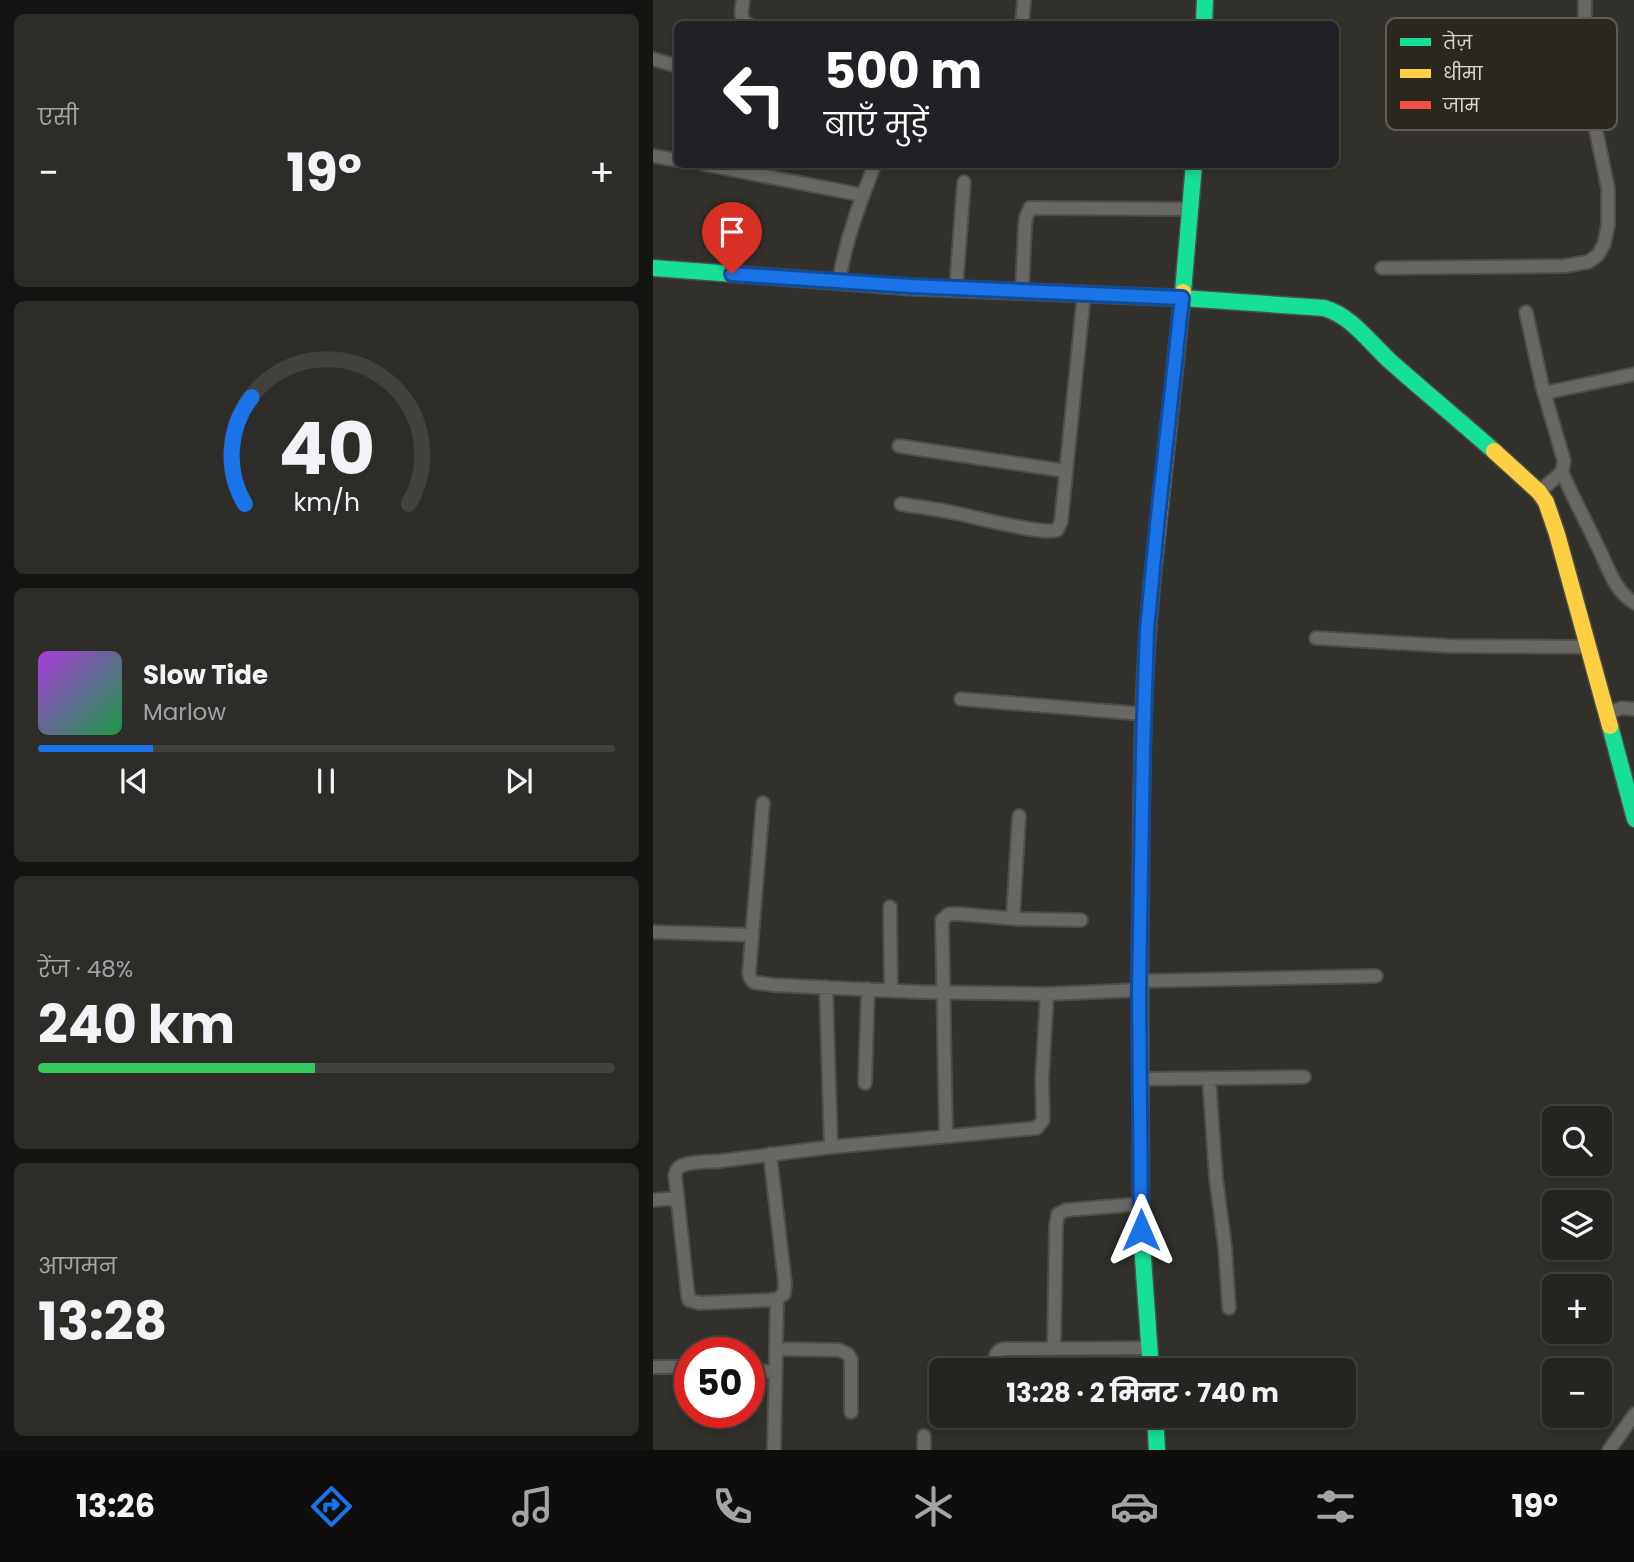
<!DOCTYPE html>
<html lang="hi">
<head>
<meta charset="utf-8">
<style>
	body { margin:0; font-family:Poppins,"Noto Sans Devanagari",sans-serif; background:#2d2c29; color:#f1f3f6; height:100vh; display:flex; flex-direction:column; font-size:26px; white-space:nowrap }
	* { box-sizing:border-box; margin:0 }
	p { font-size:23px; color:#a3a4a5 }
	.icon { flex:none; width:38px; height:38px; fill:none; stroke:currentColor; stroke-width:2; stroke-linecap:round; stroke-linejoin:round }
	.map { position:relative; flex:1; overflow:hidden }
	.drawer { display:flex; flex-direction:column; gap:14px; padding:14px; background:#141412; width:653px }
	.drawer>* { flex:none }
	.hud { position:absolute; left:21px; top:21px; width:665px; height:147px; border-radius:10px; box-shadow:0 4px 10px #0003,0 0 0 2px #42413e; background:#202124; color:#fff; overflow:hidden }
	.buttons { position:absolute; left:889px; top:1106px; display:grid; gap:14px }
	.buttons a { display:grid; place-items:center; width:70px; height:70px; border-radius:10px; background:#252420; box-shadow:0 4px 10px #0003,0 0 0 2px #42413e; font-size:35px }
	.speed { position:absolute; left:21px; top:1337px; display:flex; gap:14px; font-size:35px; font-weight:700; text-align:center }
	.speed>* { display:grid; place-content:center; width:91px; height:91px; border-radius:50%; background:#252420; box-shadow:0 4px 10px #0003,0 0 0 2px #42413e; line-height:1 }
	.speed .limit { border:10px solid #d22; background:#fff; color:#111 }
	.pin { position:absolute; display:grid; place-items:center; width:60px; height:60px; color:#fff; margin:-72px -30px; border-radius:50% 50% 50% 0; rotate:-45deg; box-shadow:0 0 7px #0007 }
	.pin .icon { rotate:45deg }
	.me { position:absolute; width:77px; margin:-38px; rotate:0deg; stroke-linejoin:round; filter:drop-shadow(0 0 5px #0008) }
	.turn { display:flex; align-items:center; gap:24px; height:147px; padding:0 35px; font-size:32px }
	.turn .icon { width:91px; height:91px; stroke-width:2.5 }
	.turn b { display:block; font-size:49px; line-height:60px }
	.big { font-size:52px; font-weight:700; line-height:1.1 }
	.drawer .widget { flex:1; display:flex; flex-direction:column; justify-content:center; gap:10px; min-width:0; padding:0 24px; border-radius:10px; background:#2d2c29 }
	.drawer .dial { align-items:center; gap:0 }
	.dial svg { height:182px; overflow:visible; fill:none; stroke:#42413e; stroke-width:7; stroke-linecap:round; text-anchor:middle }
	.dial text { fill:#f1f3f6; stroke:none }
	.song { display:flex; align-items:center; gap:21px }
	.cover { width:84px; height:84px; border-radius:10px; background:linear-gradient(135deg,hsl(280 70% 55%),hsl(140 70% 35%)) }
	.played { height:7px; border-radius:4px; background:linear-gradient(90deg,#1a73e8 20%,#42413e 20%) }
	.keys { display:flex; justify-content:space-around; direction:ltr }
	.heat { display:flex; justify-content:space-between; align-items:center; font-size:38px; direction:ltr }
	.charge { height:10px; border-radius:5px; background:linear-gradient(90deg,#34c759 48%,#42413e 0) }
	.trip { position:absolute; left:276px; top:1358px; width:427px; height:70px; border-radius:10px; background:#252420; box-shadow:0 4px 10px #0003,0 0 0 2px #42413e; font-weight:700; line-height:70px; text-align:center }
	.tab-bar { display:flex; height:112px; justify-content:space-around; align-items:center; background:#0f0e0d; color:#a3a4a5 }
	.tab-bar .icon { width:49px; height:49px }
	.tab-bar .on { color:#1a73e8 }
	.tab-bar b { font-size:32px; color:#f1f3f6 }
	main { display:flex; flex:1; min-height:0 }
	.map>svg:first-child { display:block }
</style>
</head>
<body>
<main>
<section class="drawer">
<div class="widget"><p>एसी</p>
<div class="heat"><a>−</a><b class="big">19°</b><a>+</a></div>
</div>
<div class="widget dial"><svg viewBox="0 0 100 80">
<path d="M14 69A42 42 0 1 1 86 69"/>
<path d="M14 69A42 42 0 0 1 17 22" stroke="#1a73e8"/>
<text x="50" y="56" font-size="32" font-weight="700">40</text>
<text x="50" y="72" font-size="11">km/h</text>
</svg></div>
<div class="widget">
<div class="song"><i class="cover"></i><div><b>Slow Tide</b><p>Marlow</p></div></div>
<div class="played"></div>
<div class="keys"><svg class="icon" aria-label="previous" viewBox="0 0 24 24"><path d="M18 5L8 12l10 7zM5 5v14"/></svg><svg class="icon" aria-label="pause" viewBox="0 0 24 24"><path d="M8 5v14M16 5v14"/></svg><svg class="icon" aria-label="next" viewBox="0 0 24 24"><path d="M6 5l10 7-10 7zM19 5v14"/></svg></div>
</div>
<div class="widget"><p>रेंज · 48%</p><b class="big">240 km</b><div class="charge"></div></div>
<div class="widget"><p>आगमन</p><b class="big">13:28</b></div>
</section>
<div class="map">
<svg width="982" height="1450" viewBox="0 0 982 1450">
	<rect width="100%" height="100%" fill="#31302b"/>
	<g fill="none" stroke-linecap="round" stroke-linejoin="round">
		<g stroke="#4e4d48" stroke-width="16">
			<path id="street" d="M90 0C89 10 85 18 95 24
				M369 24 371 0
				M0 59 24 66
				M0 156 24 160
				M50 164 209 195
				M729 268 911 266 935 262 945 255 951 244 955 225V188L931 73 932 0
				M186 282C192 241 207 202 222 164
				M303 288 311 182
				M369 291 372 226 373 217 377 208 537 209
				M873 312 889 385 911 461 909 472 886 492
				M891 393 982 374
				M246 446 413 471
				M909 472C919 496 932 519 943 543 954 563 960 591 982 603
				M248 504C266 507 284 509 302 513 322 517 389 535 404 530L408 522 431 294
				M663 638 797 646 935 647
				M308 699 491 714
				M957 712 969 708 982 709
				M110 803 96 973 97 977 100 982 121 985 267 992 394 994 486 990
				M237 907 238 990
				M360 918 366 816
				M0 932 99 935
				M486 981 723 976
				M173 987 178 1147
				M556 1078 563 1178 572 1247 576 1308
				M487 1079 651 1077
				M212 1083 215 989
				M293 1136 289 920 296 914H306L366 919 428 920
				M117 1154 132 1283 131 1294 124 1299 117 1300 46 1303 36 1300 35 1296 22 1175C24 1170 23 1169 28 1166 38 1161 55 1162 67 1161 104 1156 141 1152 178 1147L384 1128 390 1120 389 1079 394 994
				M0 1200 25 1198
				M123 1349 186 1350 195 1354 198 1360V1412
				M401 1349 403 1225 405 1214 413 1210 488 1204
				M0 1367H37
				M96 1370 122 1372
				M342 1370C342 1362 340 1352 350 1349L497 1348
				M344 1416 345 1422
				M121 1450 124 1299
				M271 1450V1436
				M956 1450 982 1414"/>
		</g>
		<g stroke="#4e4d48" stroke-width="19">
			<path id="fast" d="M551 24 552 0
				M0 268 257 287 529 298 671 308C699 316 717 343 738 362 772 392 807 421 841 451
				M530 292 541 164
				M957 726 982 819
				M487 946 488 1230 498 1370
				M502 1416 504 1450"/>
		</g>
		<g stroke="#4e4d48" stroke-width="19">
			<path id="slow" d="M841 451 886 492 893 502 904 534 957 726
				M499 583 530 292"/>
		</g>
		<g stroke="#4e4d48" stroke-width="19">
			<path id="jam" d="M487 946C489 825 487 703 499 583"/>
		</g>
		<use href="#street" stroke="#686763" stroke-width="12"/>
		<use href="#fast" stroke="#16e098" stroke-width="16"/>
		<use href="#slow" stroke="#ffcf43" stroke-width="16"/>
		<use href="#jam" stroke="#f24e42" stroke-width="16"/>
	</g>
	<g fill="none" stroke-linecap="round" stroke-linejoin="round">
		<g stroke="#114b97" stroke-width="18">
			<path id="route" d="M79 274 257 286 529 298 504 526 494 630 490 748 486 990 488 1230"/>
		</g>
		<use href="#route" stroke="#1a73e8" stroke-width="12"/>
	</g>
	<rect x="733" y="18" width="231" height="112" rx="10" fill="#2a271f" stroke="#5e5b54" stroke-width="2"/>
	<rect x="747" y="38" width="31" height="8" fill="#16e098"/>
	<rect x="747" y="69" width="31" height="9" fill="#ffcf43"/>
	<rect x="747" y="101" width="31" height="8" fill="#f24e42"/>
	<g font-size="19" fill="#d6d5cf">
		<text x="790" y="49">तेज़</text>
		<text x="790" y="80">धीमा</text>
		<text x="790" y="112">जाम</text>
	</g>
</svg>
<div class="buttons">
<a><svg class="icon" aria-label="search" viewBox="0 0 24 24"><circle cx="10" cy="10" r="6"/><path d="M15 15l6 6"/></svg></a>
<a><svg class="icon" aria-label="layers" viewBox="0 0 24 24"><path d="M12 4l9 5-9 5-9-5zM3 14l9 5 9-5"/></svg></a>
<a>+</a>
<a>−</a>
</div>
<div class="speed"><div class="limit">50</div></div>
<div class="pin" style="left:79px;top:274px;background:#d93025"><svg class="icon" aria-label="arrive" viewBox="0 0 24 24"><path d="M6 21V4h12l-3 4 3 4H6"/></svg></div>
<svg class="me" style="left:488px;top:1230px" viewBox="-20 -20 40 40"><path d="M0-17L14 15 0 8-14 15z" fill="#1a73e8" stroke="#fff" stroke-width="4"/></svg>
<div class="trip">13:28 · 2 मिनट · 740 m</div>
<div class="hud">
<div class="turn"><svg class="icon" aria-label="left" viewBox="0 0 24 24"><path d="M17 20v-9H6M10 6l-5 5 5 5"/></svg><div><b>500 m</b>बाएँ मुड़ें</div></div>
</div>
</div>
</main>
<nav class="tab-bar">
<b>13:26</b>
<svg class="icon on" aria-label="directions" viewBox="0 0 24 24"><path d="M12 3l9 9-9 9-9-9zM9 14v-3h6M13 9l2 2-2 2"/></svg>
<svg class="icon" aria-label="music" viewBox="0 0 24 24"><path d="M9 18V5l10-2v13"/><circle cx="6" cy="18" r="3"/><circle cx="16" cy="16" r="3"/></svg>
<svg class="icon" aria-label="phone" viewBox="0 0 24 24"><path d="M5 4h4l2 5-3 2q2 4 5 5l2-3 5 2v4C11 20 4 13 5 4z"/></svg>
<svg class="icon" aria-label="climate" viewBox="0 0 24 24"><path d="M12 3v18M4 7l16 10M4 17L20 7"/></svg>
<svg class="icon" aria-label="car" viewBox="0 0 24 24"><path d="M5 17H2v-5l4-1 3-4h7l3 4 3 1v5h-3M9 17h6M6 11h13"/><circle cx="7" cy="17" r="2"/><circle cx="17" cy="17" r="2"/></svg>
<svg class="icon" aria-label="filters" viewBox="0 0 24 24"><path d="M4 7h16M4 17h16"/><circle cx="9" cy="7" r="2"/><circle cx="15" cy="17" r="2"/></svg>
<b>19°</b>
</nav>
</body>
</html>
